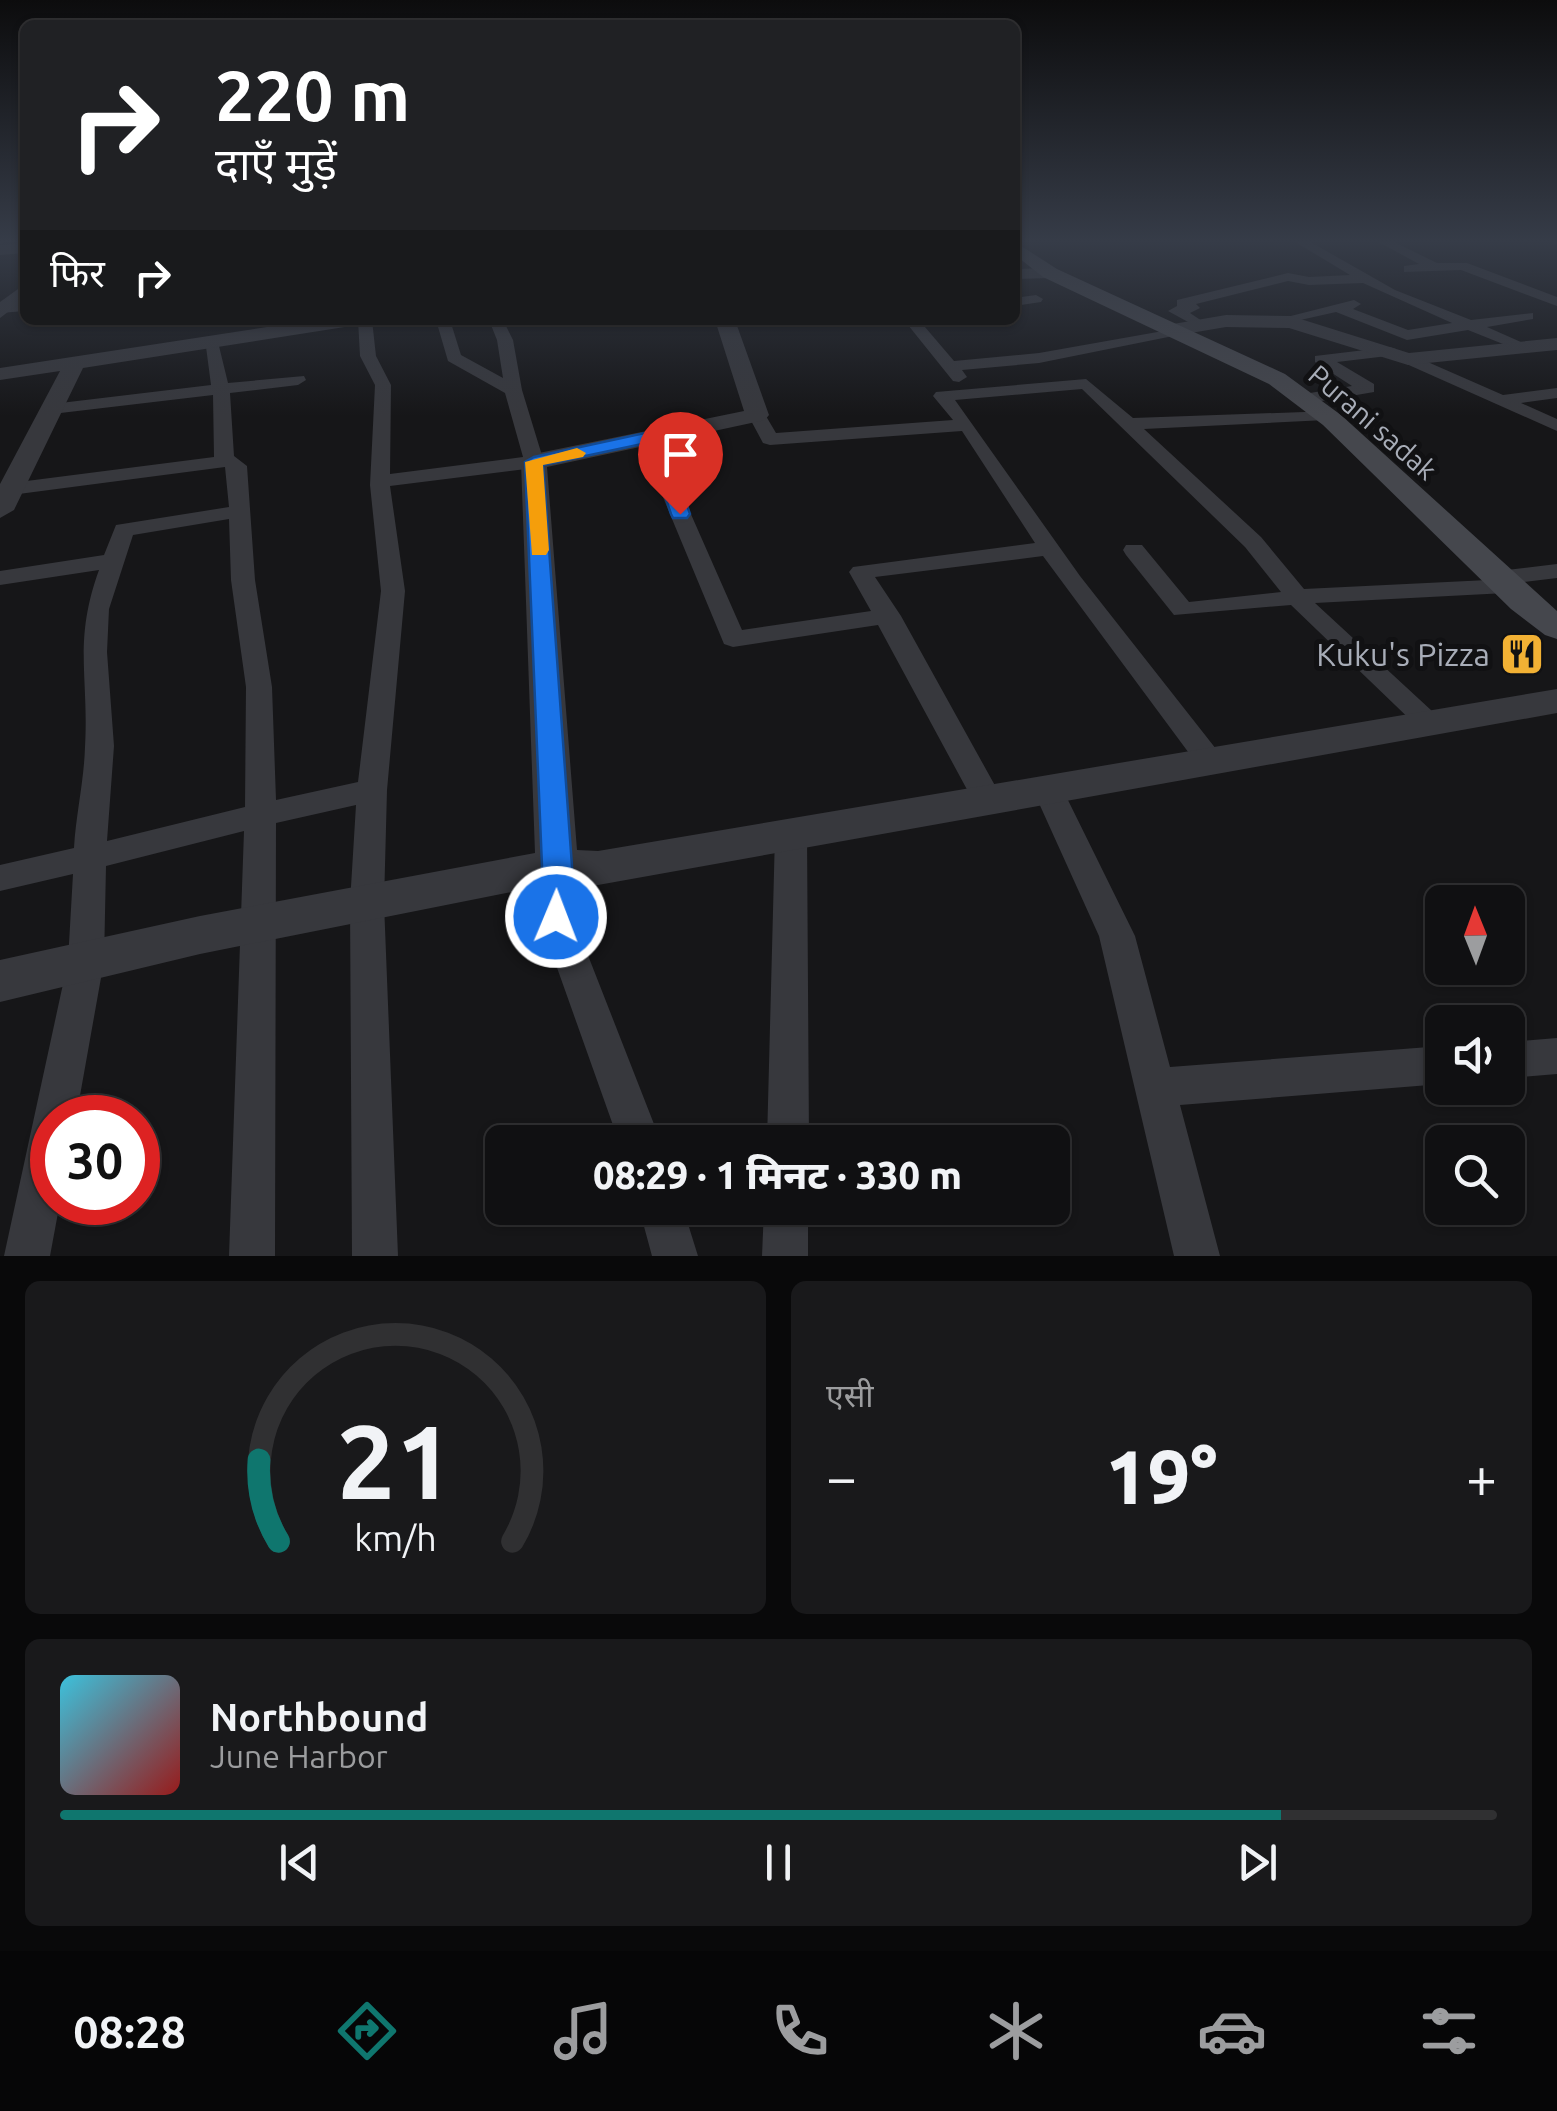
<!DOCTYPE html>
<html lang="hi">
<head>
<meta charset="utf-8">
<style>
	body { margin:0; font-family:Ubuntu,"Noto Sans Devanagari",sans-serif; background:#19191b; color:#f1f3f6; height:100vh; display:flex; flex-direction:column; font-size:38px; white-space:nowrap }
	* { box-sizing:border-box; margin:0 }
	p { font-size:32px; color:#9c9d9f }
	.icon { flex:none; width:55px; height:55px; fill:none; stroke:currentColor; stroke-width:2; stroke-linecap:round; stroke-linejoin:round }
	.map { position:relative; height:1256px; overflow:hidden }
	.sheet { display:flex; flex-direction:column; gap:25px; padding:25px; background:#09090a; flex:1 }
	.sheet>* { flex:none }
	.banner { position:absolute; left:20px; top:20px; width:1000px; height:305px; border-radius:15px; box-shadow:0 2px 8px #0004,0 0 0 2px #303032; background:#202124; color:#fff; overflow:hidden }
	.needle { width:65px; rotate:359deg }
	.buttons { position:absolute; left:1425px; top:885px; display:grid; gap:20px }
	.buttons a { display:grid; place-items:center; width:100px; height:100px; border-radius:15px; background:#101012; box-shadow:0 2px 8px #0004,0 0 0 2px #303032; font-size:50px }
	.speed { position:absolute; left:30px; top:1095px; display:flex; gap:20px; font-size:50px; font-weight:700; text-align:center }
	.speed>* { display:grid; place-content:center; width:130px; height:130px; border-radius:50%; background:#101012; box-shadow:0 2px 8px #0004,0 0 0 2px #303032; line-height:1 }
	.speed .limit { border:15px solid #d22; background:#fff; color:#111 }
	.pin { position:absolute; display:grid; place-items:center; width:85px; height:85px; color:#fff; margin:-102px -42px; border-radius:50% 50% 50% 0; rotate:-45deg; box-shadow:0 0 10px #0007 }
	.pin .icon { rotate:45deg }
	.me { position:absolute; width:110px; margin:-55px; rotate:1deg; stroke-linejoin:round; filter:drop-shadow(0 0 8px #0008) }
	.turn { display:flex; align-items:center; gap:35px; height:210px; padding:0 30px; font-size:45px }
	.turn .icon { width:130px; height:130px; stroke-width:2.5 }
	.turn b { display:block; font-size:70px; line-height:85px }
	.then { display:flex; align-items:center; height:95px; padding:0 30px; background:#0003; gap:20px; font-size:38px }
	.big { font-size:75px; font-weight:800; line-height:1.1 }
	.sheet .card { flex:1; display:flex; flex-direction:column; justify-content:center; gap:15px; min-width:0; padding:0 35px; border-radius:15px; background:#19191b }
	.sheet .dial { align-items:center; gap:0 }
	.dial svg { height:260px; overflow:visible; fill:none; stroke:#303032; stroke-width:7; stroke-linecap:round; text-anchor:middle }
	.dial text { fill:#f1f3f6; stroke:none }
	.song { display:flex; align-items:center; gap:30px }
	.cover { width:120px; height:120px; border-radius:15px; background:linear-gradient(135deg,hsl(190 70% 55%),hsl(0 70% 35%)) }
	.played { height:10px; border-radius:5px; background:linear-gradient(90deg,#0f766e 85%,#303032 85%) }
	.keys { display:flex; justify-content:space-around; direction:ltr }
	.heat { display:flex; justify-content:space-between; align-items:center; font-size:55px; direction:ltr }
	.sheet .tiles { flex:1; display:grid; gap:25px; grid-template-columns:1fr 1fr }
	.card:last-child { grid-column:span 2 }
	.trip { position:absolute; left:485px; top:1125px; width:585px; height:100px; border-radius:15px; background:#101012; box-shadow:0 2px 8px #0004,0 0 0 2px #303032; font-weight:800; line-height:100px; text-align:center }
	.tab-bar { display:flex; height:160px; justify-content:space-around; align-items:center; background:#060607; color:#9c9d9f }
	.tab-bar .icon { width:70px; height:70px }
	.tab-bar .active { color:#0f766e }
	.tab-bar b { font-size:45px; color:#f1f3f6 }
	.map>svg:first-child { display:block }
</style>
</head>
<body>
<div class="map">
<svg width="1557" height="1256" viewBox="0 0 1557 1256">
	<rect width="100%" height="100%" fill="#161618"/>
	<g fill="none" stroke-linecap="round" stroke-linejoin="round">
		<path fill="#37383d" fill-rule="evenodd" d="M0 240H7L0 245Z
			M1292 240H1307L1395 290 1471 320 1533 313V319L1487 327 1532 347 1518 350 1468 330 1407 340 1336 312 1278 325 1271 321 1354 300 1361 304 1353 309 1408 330 1452 323 1363 283 1309 285 1288 281 1196 304 1200 308 1190 313 1208 325 1201 329 1168 311 1177 306V300L1288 273 1309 277 1350 275Z
			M1375 240H1390L1437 263H1467L1557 297V306L1461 270 1404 272V266L1419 264Z
			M1549 240H1557V245Z
			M1036 295 1043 299 1041 302 1015 306V298Z
			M25 303V311L0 313V305Z
			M358 320H372L376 356 391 385 390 474 523 457 505 393 448 361 436 320H450L461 355 503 378 497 340 489 320H503L513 340 522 390 544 462 534 468 390 486 405 591 387 790 384 903 398 1256H352L350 903 356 805 276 823 275 1256H229L244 831 106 866 104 961 76 1118H52V1202H60L50 1256H4L68 961 73 874 0 891V865L74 848C76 814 84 781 85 747 89 676 73 642 99 570L0 585V571L104 555 116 525 229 507 225 467 11 495 1 489 11 483 214 457 213 395 52 414 43 409 52 404 211 385 205 339 218 342 228 383 304 376 306 380 298 385 230 393 234 456 247 466 255 580 272 687 276 800 358 782 381 591 370 485 375 385 360 356ZM229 519 231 580 246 687 245 807 107 841 114 746 107 652 109 609 133 535Z
			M904 320H919L954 361 1039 353 1180 328 1188 333 1039 363 962 370 967 377 959 382 953 381Z
			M1390 347 1396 349V355L1337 362 1374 384V392L1304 404 1295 399 1304 394 1352 386 1315 362V356Z
			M1402 356H1414L1503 395 1557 388V398L1521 403 1557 419V431L1402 362Z
			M1086 379 1133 418 1332 411 1335 415 1326 420 1144 429 1261 537 1304 589 1488 580 1490 573 1498 571 1557 564V578L1516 583 1514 591 1506 593 1315 603 1445 723 1441 730H1421L1291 605 1174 615 1126 555 1123 550 1126 545H1142L1189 602 1281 592 1245 547 1082 389 955 400 1080 576 1220 754 1225 761 1220 768 1210 771 1200 768 1043 556 875 577 901 616 1003 800 999 808 988 811 977 808 878 625 733 647 724 644 655 478 645 437 647 433H661L663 437 675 478 742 630 871 611 849 572 853 567 1035 543 962 431 770 445 763 443 748 415 751 411H763L776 433 953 420 933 396 936 392Z
			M1048 779 1059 782 1063 790 1135 936 1170 1067 1442 1046V1084L1180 1105 1220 1256H1174L1099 936 1033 790 1037 782Z
			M791 822 802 825 807 834 809 1142H767L775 834 780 825Z
			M557 853 569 857 573 866V917L661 1142H619L539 917 541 866 545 857Z
			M1557 1038V1074L1508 1078V1042Z
			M639 1208H683L698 1256H652Z
			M764 1208H808V1256H762Z"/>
		<path fill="#37383d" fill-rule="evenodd" d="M25 243V253L0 255V245Z
			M1015 269 1050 268 1059 273 1050 278 1015 279Z
			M25 284V299L0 318V302Z
			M1226 315 1291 316 1409 353 1557 338V350L1408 365 1289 328 1226 327 1173 336 1163 330 1173 324Z
			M313 320H361L351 326 83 368 14 510 0 518V484L60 371 0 380V368Z
			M715 320H735L769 415 765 420 547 467 577 850 598 851 1557 689V713L598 885 557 883 200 954 0 1002V960L200 916 535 853 521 462 534 454 744 411Z"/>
		<path fill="#45474d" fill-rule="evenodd" d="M1015 242 1057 269 1285 374 1341 415 1557 611V639L1545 635 1511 609 1323 425 1269 384 1043 277 1015 255Z"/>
	</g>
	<linearGradient id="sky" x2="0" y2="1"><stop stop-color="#0c0c0d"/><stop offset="0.58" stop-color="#363c48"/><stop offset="1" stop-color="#363c48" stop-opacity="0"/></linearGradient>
	<rect width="1557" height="416" fill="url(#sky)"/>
	<path fill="#1a73e8" stroke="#114b97" stroke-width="2.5" d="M654 431 663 436 690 514 687 518H673L671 514 647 443 543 465 572 866 571 917 567 926 556 930 545 926 540 917 542 866 525 462 534 457Z"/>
	<path fill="#f59e0b" d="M577 448 586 453 583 457 543 465 549 550 546 555H532L525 462Z"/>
	<defs>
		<g id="restaurant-square" transform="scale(2.25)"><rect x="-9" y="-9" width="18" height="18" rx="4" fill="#f2b134" stroke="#111113"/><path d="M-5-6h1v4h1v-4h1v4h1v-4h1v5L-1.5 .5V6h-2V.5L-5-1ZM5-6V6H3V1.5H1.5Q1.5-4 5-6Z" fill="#111"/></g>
	</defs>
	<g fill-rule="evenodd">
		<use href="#restaurant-square" x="1522" y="654"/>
	</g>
	<g text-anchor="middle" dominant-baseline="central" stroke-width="10" stroke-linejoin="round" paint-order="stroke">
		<g font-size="28" fill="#a8adb8" stroke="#111113">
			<text transform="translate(1373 422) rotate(41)">Purani sadak</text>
		</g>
		<g font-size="32" fill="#a8adb8" stroke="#111113" text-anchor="end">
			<text x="1490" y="654">Kuku's Pizza</text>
		</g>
	</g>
</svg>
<div class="buttons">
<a><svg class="needle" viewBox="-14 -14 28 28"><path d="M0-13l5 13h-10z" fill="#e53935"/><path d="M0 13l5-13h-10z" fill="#9c9d9f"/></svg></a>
<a><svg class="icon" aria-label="sound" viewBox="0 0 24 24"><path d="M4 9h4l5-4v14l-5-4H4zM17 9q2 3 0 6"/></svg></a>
<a><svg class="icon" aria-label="search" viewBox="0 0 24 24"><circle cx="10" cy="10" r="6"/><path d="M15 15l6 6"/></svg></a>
</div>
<div class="speed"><div class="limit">30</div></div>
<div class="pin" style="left:680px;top:514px;background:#d93025"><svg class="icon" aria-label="arrive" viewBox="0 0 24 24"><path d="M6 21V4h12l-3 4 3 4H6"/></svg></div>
<svg class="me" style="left:556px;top:917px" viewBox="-20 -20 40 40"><circle r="17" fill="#1a73e8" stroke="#fff" stroke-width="3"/><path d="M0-11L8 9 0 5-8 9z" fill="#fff"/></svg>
<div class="trip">08:29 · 1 मिनट · 330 m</div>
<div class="banner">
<div class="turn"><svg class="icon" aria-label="right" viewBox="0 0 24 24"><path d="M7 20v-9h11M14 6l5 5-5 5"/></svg><div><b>220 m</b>दाएँ मुड़ें</div></div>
<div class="then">फिर<svg class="icon" aria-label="right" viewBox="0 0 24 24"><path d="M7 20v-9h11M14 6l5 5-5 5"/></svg></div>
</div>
</div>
<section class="sheet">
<div class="tiles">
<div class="card dial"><svg viewBox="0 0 100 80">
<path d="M14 69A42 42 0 1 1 86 69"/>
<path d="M14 69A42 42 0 0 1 8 44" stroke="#0f766e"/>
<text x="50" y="56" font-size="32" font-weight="700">21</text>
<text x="50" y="72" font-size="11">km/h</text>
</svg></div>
<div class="card"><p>एसी</p>
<div class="heat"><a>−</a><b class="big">19°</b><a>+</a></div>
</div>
<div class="card">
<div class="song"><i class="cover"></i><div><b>Northbound</b><p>June Harbor</p></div></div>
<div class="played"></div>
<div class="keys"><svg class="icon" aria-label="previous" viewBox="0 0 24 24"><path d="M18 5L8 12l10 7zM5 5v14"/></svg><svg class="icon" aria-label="pause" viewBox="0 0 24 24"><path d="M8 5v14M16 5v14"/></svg><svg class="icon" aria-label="next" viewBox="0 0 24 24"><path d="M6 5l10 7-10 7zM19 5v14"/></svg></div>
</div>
</div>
</section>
<nav class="tab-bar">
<b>08:28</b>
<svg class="icon active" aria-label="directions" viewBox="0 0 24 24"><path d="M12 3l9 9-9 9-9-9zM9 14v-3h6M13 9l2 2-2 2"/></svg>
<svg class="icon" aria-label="music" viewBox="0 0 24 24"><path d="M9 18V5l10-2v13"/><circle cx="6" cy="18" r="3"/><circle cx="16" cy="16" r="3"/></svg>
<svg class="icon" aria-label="phone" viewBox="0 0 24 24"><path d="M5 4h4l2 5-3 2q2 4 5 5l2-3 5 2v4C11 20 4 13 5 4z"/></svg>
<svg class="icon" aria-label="climate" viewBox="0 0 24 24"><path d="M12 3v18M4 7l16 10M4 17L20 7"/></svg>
<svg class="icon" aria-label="car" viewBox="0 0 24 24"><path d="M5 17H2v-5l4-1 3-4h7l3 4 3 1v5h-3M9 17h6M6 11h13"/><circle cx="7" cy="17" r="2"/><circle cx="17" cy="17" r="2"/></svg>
<svg class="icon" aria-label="filters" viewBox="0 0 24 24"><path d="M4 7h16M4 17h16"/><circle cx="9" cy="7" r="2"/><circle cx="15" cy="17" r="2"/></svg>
</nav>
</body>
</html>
